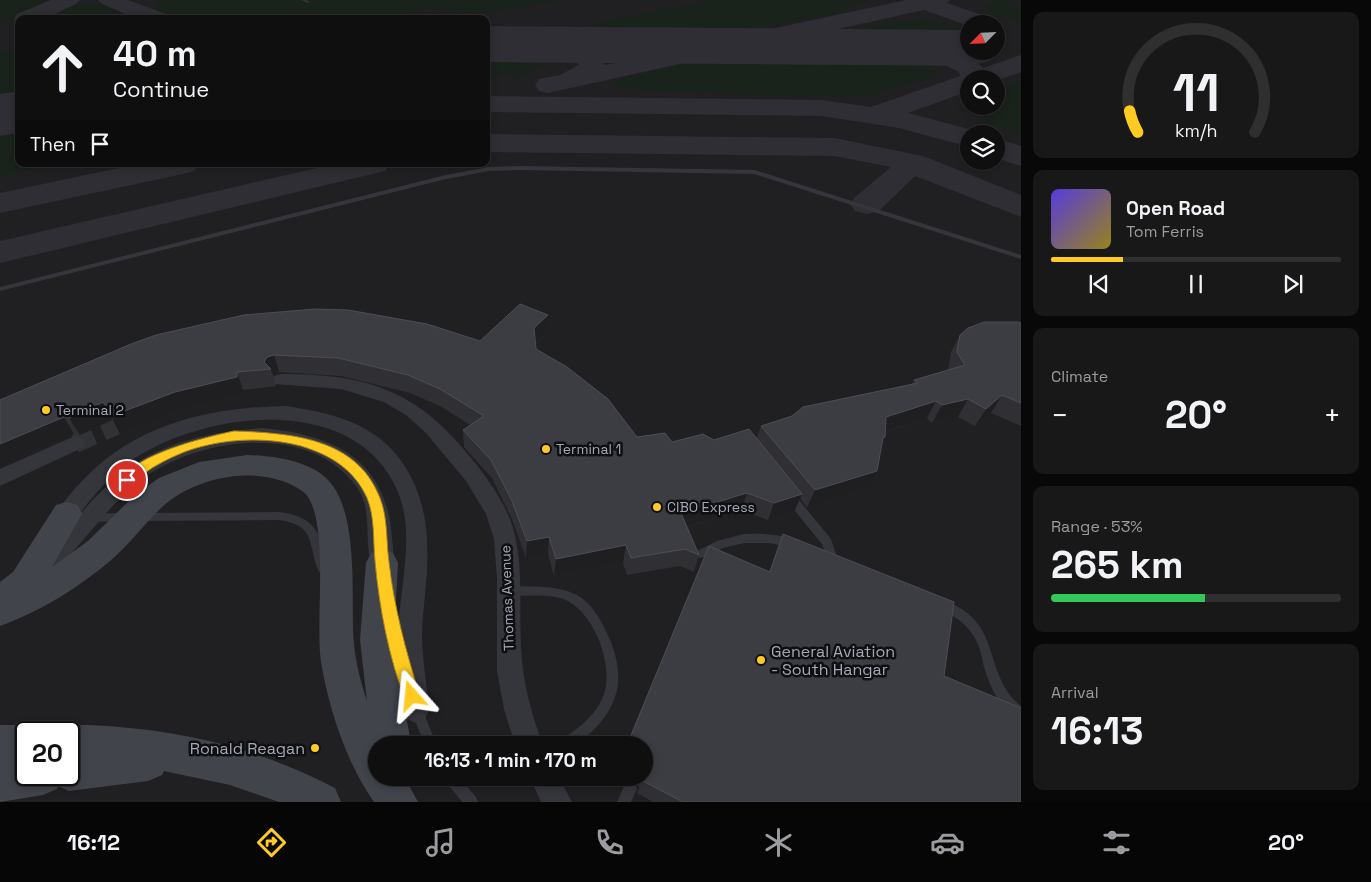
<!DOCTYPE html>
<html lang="en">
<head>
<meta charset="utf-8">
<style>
	body { margin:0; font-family:"Space Grotesk",sans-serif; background:#181819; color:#f1f3f6; height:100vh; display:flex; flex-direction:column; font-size:19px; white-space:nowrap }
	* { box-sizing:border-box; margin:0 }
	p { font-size:16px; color:#9b9c9f }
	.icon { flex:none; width:28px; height:28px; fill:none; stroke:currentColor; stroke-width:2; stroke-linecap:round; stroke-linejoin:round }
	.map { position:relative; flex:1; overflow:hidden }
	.panel { display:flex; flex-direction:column; gap:12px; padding:12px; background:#080809; width:350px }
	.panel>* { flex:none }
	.top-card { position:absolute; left:15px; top:15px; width:475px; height:152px; border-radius:10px; box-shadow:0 2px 8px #0003,0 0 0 1px #2f2f30; background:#0f0f10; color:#f1f3f6; overflow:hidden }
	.needle { width:32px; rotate:246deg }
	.buttons { position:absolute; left:960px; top:15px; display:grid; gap:10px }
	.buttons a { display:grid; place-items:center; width:45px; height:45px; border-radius:50%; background:#0f0f10; box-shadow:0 2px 8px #0003,0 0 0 1px #2f2f30; font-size:25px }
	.speed { position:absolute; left:15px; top:721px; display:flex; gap:10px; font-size:25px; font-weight:700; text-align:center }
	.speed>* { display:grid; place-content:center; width:65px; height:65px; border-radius:50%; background:#0f0f10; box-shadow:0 2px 8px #0003,0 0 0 1px #2f2f30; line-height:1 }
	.speed .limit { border:2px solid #111; border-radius:8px; background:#fff; color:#111 }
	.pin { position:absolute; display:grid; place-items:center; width:42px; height:42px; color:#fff; margin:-21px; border:2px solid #fff; border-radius:50%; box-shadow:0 1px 5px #0007 }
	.me { position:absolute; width:55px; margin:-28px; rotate:342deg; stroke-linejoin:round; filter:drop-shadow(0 0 4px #0008) }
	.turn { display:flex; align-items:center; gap:18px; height:105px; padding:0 15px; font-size:22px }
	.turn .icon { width:65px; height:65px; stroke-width:2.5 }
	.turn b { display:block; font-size:35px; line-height:42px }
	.then { display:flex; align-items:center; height:48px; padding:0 15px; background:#0003; gap:10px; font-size:19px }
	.big { font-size:38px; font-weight:700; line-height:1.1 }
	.panel .widget { flex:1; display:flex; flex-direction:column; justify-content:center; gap:8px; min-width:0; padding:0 18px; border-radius:10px; background:#181819 }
	.panel .dial { align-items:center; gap:0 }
	.dial svg { height:130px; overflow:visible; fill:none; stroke:#2f2f30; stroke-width:7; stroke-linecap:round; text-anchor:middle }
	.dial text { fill:#f1f3f6; stroke:none }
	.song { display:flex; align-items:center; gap:15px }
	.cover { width:60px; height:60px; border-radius:8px; background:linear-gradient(135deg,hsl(250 70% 55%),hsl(50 70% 35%)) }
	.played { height:5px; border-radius:2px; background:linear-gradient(90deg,#ffcb23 25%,#2f2f30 25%) }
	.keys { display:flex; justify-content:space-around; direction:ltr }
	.heat { display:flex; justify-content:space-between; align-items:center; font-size:28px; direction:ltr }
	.charge { height:8px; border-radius:4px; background:linear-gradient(90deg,#34c759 53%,#2f2f30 0) }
	.trip { position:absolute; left:368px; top:736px; width:285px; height:50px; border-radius:25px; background:#0f0f10; box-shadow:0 2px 8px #0003,0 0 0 1px #2f2f30; font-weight:700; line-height:50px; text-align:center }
	.tab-bar { display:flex; height:80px; justify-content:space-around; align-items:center; background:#060606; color:#9b9c9f }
	.tab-bar .icon { width:35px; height:35px }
	.tab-bar .on { color:#ffcb23 }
	.tab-bar b { font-size:22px; color:#f1f3f6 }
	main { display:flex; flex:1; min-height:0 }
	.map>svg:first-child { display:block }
</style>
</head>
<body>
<main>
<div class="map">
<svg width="1021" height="802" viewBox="0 0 1021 802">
	<rect width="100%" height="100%" fill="#141416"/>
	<path fill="#202023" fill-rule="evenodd" d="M0 0H1021V802H0ZM19 19H486V164H19ZM969 24H996V51H969ZM969 79H996V106H969ZM969 134H996V161H969ZM26 732H69V775H26ZM376 745H644V778H376Z"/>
	<path fill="#1a221c" d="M0 0H47L36 5 41 6 0 23Z
		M157 0H564L481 14 422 8 396 19H181L154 9Z
		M716 0H870L837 12 738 33V35L605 34 595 32 589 27 591 24 605 21Z
		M1006 0 1015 6H1006L1021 10V24L993 13 982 6 997 1Z
		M86 3 100 4 136 19H40L70 6Z
		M926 19 966 28 969 29V37H841L838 33 865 26Z
		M19 51V95L0 98V52Z
		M716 57 908 59 930 66 937 74 929 79 862 97 658 92 614 87 620 80 630 77Z
		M486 58 546 59 552 63 514 79 507 73 486 78Z
		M1021 81V136L975 116 973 110 977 106H996V91Z
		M19 131V164H58L0 176V135Z"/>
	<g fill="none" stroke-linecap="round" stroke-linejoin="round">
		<path fill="#2e2e34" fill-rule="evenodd" d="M51 0H80L76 4 44 19H19V24L14 19 17 14Z
			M98 0H128L166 14 169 19H137L102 4Z
			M906 0H950L947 3 994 19 997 24H969V26L924 10 548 93 539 91 535 85 539 79 560 75 579 65C569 49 543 53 526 49L523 44 526 39C553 32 591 40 605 65Z
			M890 41C921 42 962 43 983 68L1021 55V72L996 81V79H969V91L908 113 980 132 981 134H969V147L899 128 821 116 486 112V96L821 100 871 107 960 76 959 72 934 60 881 53 878 48 881 43Z
			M486 134 834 138 923 156 1021 195V217L915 176 879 211 867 214 855 211 850 204 855 197 891 167 834 156 486 152Z
			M996 138 1021 146V166L996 158Z
			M138 164H199L194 171 183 174 0 213V193Z
			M334 164H390L385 171 0 263V241Z"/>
		<path fill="#2e2e34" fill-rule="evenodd" d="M486 26 969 30V51H996V44L999 48 990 61 969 66 486 62Z
			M19 91V133L0 136V94Z"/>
		<path stroke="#313236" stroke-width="20" stroke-dasharray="20 10" stroke-linecap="butt" d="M75 443 138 415"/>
		<path fill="#35353c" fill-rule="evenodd" d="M301 0H306L310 2 308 3Z
			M520 166 755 170 1021 255V259L754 174 520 170 489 171 446 179 0 291V287L446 175 489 167Z
			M790 493 794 494 831 539 838 560 837 563 833 565 829 563 822 544 786 500 785 497 786 494Z
			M280 512C319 518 320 535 328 569L327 572 323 574 319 572C307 546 318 526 280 520L142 521 138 520 137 517 138 514 142 513Z
			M122 513 126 514 127 517 126 520 122 521 92 522 88 521 87 518 88 515 92 514Z
			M744 534C761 533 777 534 794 540L795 543 794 546 790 547 768 543H744L723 548 701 558 697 557 696 554 697 551 717 541Z
			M511 586C532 587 555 585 575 594 590 601 599 617 606 631 630 681 618 712 577 745H561L562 740C577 729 594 717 602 699 616 671 596 616 568 601 552 593 529 596 511 596L507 594 505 591 507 588Z
			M943 600C1006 623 980 672 1021 706V720C1001 712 990 687 984 667 982 658 980 647 975 638 970 630 964 623 956 618 950 614 941 612 937 605L939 601Z
			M393 617 397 618 399 622 407 663 405 667 401 669 397 667 395 663 387 622 389 618Z
			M417 705 421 707 437 745H425L411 711 413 707Z
			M445 778H460L476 797 478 802H462L447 783Z
			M630 782 635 784 637 789 631 802H617L625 784Z"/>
		<path fill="#35353c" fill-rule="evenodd" d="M280 374C371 374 419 391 476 464 493 486 511 512 516 540 523 575 519 611 521 646 522 680 531 713 543 745H515L504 709 497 671V579L494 539 486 514 466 481 426 433 406 415 384 402 341 389 274 384 271 380 274 376Z
			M287 406C314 411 343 415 367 430 407 453 426 498 427 542 429 573 423 603 422 634 422 659 427 685 429 710L425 719 416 723 407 719 403 710C401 685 397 660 398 635 399 589 416 536 398 492 358 396 219 410 145 452 116 468 94 494 75 520L67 523 59 520 56 514C64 500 76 487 87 476 141 422 214 407 287 406Z
			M262 428C327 434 382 455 391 528 392 542 396 558 390 570L382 573 374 570C362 545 374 513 358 489 312 420 195 437 138 482 105 509 81 547 49 576L41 579 33 576 29 569 33 562C61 538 83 508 110 483 152 444 206 432 262 428Z
			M75 436 82 438 85 443 82 448 0 486V469Z
			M530 778H559L572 802H541Z"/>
		<path fill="#42444c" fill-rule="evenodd" d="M247 455C272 456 307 460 326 478 361 510 350 601 354 645 356 664 361 683 367 701L360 640 366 563 371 553 382 549 393 553 398 563 394 640 411 745H376V778H405L418 802H374C346 762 329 709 321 662 315 620 329 530 308 497 304 491 296 487 290 484 250 466 194 478 162 507 144 524 129 545 110 561 78 588 39 612 0 626V582L13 572 56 505 67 502 78 505 82 514 52 567 88 541 135 495 159 478 199 462Z
			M0 725H26L40 730 41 732H26V775H69V732H54L55 730C76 722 98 726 119 727 196 733 267 753 335 788L341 802H279L230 785 164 771 162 775 148 781 69 791 58 786 57 789 43 795 0 802Z"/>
	</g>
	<path fill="#303034" d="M548 315V332L536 343V349L637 437 672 442 756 439 761 426 912 384 914 380 948 370 951 352 960 335 1021 323V426L991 413 975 426 958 417 932 423 927 418 885 432 868 489 807 508 800 498 794 512 768 520 741 510 687 527 699 555 694 572 680 566 627 575 623 563 554 576 548 554 526 558 512 519 492 478 464 447 463 430 470 425 442 407 410 393 341 376 279 372 273 375 276 386 243 390V395L183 410 120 434 112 420 80 435 74 434 0 467V400L131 344 480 341Z
		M783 534 944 676 1021 802H653L637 793 639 788 636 782 629 780 622 785 614 781 615 778H644L769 572 776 552Z"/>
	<path fill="#1f1f22" d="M548 315V332L533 345 534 328Z
		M274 355 279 372 273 375 271 369 264 362 267 357Z
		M237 372 243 390V395L183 410 120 434 111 416 175 392Z
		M1002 395 991 413 975 426 986 409Z
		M968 399 958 417 932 423 942 405Z
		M936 401 927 418 877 434 886 417Z
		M103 402 112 420 80 435 69 418Z
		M64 417 74 434 0 467V444Z
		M877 471 868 489 807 508 815 490Z
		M747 493 741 510 676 530 681 513Z
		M802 494 794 512 768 520 774 503Z
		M549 537 548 554 526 558 527 541Z
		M626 545 623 563 554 576 556 559Z
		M625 778H630L629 780 622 785Z"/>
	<path fill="#3c3d42" stroke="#4c4e55" d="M520 304 548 315 534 328 536 349 567 367 608 399 637 437 665 433 672 442 703 434 714 440 749 429 802 494 774 503 747 493 681 513 699 555 685 549 631 558 626 545 556 559 549 537 527 541 512 501 491 460 463 430 484 416 440 389 408 375 338 358 274 355 267 357 264 362 271 369 237 372V377L175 392 111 416 103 402 69 418 64 417 0 444V400L131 344 156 335 244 315 315 309 348 310 427 324 480 341Z
		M984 322H1018L1021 323V403L1002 395 986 409 968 399 942 405 936 401 886 417 885 437 883 438 877 471 815 490 761 426 792 416 803 407 918 383 914 380 965 365 957 352 960 335 968 328Z
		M783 534 954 602 944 676 1021 708V802H683L641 780 642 778H644V745H627L709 546 770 572Z"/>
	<path fill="#ffcb23" stroke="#a68417" d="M234 431C289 433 357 437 380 498 388 518 386 541 389 562 394 607 406 652 420 696L418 701 412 703 406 701C389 660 379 606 375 561 373 541 375 517 367 498 354 469 330 455 301 446 271 438 235 438 204 446 186 450 167 459 152 468 143 474 137 482 127 485L121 480C135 454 206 437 234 431Z"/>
	<g fill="#ffcb23" stroke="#0f0f11" stroke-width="2">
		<circle cx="46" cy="410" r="5"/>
		<circle cx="546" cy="449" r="5"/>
		<circle cx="657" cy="507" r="5"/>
		<circle cx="761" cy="660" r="5"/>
		<circle cx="315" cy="748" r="5"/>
	</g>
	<g text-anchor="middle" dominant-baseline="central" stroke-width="5" stroke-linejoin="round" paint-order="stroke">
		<g font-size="14" fill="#a4a8b8" stroke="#0f0f11" text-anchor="start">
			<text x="56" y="410">Terminal 2</text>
			<text x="556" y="449">Terminal 1</text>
			<text x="667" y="507">CIBO Express</text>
		</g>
		<g font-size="14" fill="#a4a8b8" stroke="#0f0f11">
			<text transform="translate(507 598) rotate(-92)">Thomas Avenue</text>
		</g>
		<g font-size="16" fill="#a4a8b8" stroke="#0f0f11" text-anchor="start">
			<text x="771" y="651">General Aviation<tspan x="771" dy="18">- South Hangar</tspan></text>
			<text x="305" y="748" text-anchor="end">Ronald Reagan</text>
		</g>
	</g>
</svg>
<div class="buttons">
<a><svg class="needle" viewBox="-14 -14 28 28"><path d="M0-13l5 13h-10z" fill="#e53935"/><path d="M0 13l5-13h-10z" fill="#9b9c9f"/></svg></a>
<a><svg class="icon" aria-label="search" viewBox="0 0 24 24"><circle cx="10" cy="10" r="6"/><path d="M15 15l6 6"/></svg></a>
<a><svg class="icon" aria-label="layers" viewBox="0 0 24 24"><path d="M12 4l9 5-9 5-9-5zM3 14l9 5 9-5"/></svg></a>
</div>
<div class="speed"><div class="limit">20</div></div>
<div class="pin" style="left:127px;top:480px;background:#d93025"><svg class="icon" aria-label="arrive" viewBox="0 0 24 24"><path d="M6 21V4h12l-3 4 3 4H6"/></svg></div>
<svg class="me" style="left:412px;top:696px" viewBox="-20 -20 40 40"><path d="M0-17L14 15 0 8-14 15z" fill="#ffcb23" stroke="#fff" stroke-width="4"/></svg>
<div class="trip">16:13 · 1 min · 170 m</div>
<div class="top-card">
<div class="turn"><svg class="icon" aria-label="ahead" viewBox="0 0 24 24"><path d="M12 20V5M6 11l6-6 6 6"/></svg><div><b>40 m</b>Continue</div></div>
<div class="then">Then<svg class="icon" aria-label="arrive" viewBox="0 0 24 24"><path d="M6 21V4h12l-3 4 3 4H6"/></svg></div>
</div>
</div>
<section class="panel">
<div class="widget dial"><svg viewBox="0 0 100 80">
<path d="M14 69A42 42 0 1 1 86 69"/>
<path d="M14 69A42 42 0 0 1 9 56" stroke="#ffcb23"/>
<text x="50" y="56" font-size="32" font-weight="700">11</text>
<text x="50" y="72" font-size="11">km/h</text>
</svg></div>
<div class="widget">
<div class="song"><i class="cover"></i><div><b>Open Road</b><p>Tom Ferris</p></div></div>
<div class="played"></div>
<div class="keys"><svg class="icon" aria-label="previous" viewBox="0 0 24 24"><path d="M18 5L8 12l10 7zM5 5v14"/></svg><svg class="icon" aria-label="pause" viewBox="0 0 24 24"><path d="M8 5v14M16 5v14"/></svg><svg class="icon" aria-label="next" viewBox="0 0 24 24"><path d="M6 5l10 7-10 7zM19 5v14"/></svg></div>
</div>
<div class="widget"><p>Climate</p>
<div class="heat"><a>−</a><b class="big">20°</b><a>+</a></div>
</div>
<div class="widget"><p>Range · 53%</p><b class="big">265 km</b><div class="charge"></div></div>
<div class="widget"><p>Arrival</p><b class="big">16:13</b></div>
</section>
</main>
<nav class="tab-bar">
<b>16:12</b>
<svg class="icon on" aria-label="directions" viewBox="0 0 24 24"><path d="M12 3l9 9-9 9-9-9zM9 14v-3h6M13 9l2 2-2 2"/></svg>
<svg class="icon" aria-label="music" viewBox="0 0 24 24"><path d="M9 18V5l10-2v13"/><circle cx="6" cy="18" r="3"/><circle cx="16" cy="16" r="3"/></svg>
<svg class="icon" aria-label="phone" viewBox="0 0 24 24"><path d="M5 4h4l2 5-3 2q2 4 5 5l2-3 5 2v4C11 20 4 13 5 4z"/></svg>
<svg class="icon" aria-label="climate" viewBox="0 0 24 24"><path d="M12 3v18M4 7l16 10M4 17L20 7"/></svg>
<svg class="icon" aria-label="car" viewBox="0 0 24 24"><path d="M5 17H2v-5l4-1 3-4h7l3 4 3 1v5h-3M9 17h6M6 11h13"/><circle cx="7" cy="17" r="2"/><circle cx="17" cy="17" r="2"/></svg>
<svg class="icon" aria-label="filters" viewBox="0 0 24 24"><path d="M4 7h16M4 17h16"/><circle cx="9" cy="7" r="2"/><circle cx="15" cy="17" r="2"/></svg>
<b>20°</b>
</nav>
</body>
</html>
